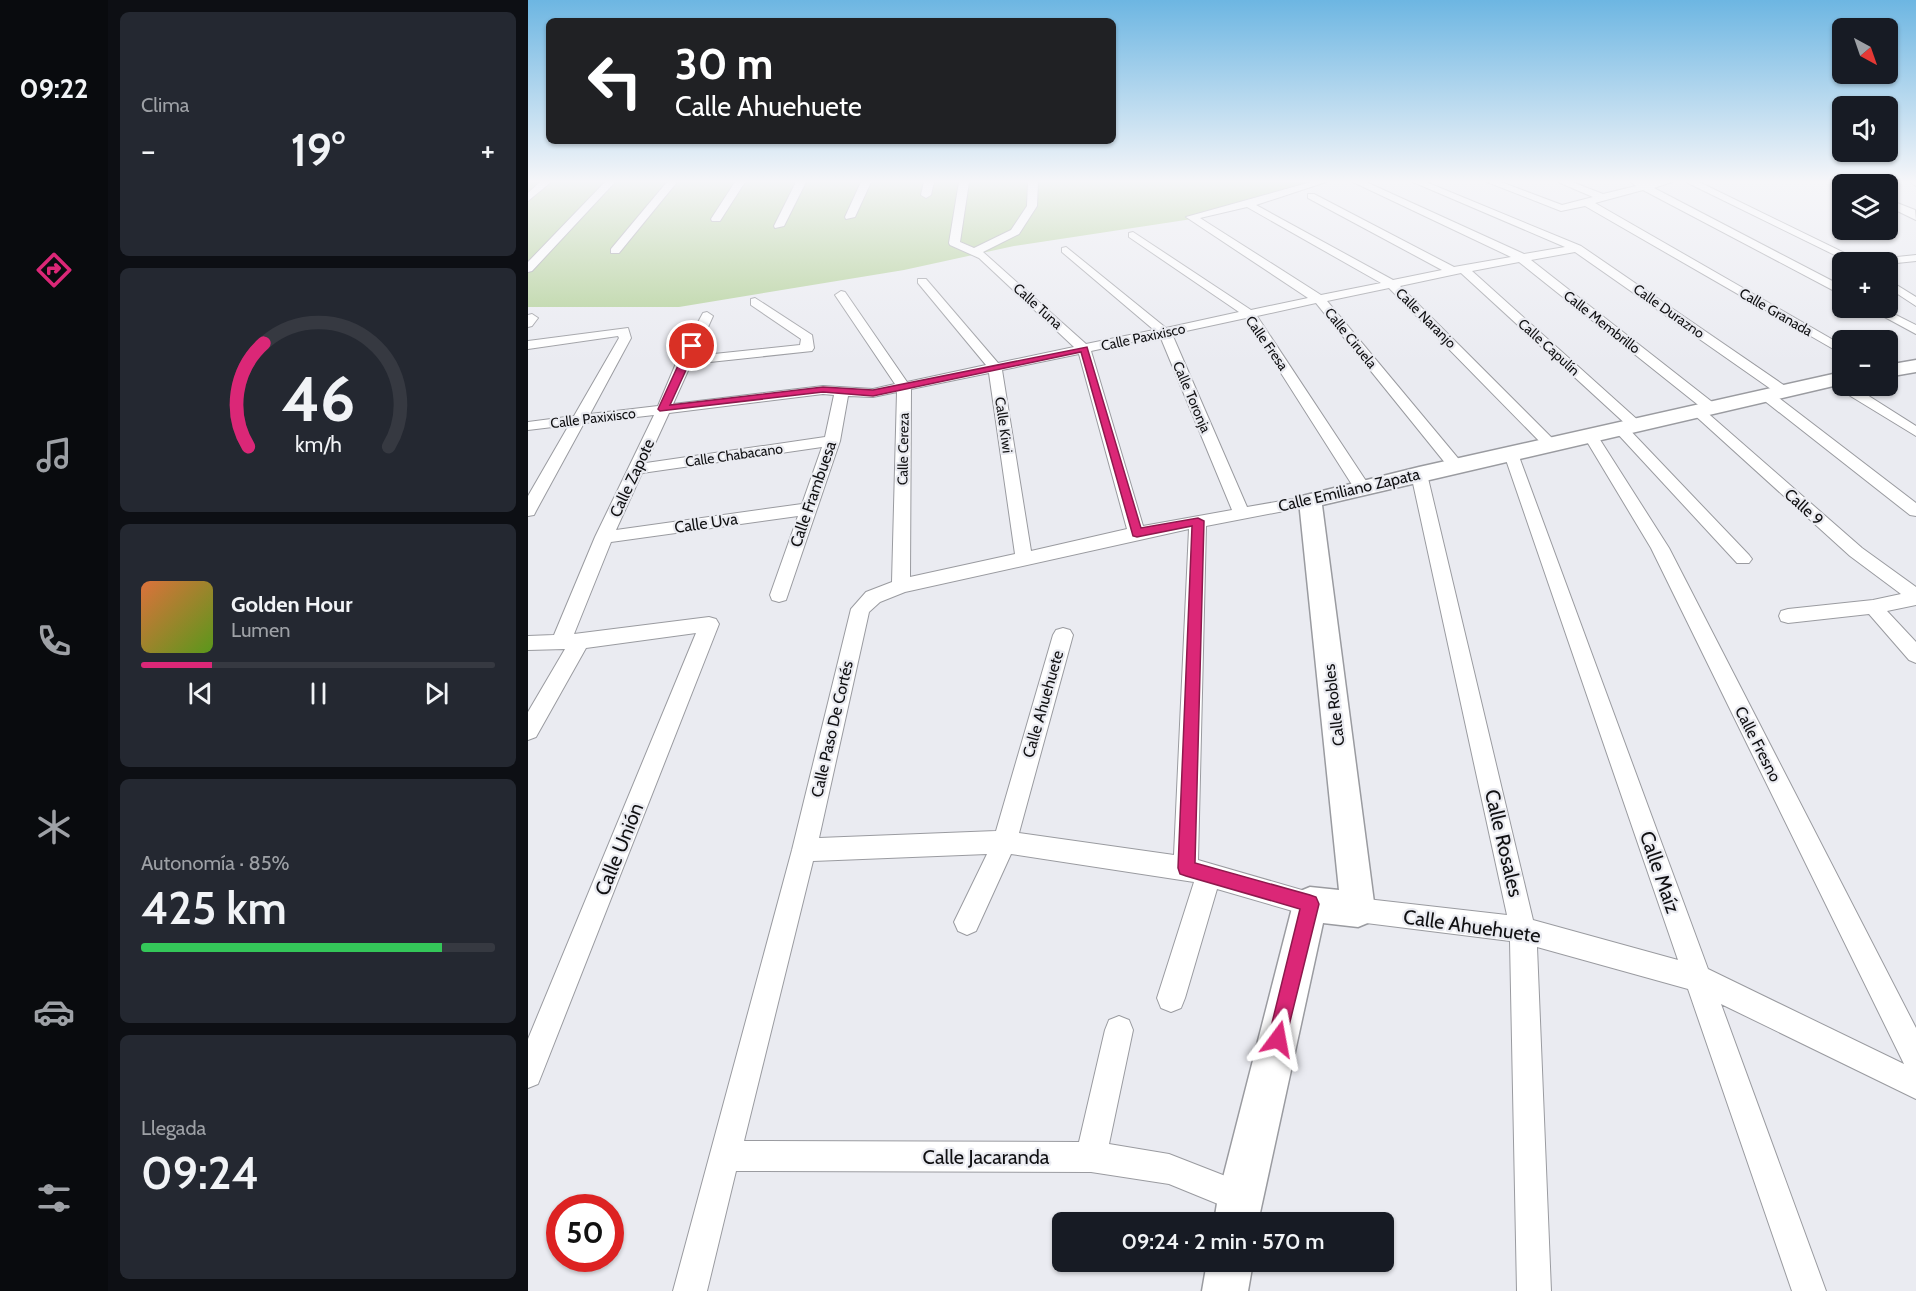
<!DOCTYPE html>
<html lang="es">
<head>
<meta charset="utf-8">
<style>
	body { margin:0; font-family:Cabin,sans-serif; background:#242831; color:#f1f3f6; height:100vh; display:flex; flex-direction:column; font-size:22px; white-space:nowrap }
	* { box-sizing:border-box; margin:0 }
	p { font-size:20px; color:#9ea1a6 }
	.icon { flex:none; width:33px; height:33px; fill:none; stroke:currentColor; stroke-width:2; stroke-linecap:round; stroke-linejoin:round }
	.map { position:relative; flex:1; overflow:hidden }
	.side { display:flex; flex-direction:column; gap:12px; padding:12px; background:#0d0f14; width:420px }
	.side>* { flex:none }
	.guide { position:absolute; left:18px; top:18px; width:570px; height:126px; border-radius:9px; box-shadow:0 2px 4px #0004; background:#202124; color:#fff; overflow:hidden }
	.needle { width:39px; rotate:140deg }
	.fabs { position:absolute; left:1304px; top:18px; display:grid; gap:12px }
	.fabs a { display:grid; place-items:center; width:66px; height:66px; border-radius:9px; background:#171b24; box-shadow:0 2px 4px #0004; font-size:30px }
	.speed { position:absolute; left:18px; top:1194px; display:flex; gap:12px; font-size:30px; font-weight:700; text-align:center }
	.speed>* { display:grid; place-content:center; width:78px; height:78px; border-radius:50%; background:#171b24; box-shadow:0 2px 4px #0004; line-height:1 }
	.speed .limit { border:9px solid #d22; background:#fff; color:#111 }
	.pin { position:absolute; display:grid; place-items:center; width:51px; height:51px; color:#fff; margin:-26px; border:3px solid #fff; border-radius:50%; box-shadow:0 2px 6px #0007 }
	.me { position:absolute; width:66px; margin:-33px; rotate:13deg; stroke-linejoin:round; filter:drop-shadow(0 0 4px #0008) }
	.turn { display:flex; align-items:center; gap:21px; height:126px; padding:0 30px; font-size:27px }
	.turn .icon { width:78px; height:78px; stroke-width:2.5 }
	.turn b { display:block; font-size:42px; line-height:51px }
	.big { font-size:45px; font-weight:600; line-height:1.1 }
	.side .card { flex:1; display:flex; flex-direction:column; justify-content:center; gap:9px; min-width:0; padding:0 21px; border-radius:9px; background:#242831 }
	.side .dial { align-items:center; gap:0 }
	.dial svg { height:156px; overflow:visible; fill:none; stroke:#363941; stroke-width:7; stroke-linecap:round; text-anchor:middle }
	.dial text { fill:#f1f3f6; stroke:none }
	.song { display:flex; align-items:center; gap:18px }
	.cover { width:72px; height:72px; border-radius:9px; background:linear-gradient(135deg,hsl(20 70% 55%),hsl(90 70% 35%)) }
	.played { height:6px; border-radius:3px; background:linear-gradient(90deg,#db2777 20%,#363941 20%) }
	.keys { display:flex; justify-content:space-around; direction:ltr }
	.heat { display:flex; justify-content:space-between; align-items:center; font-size:33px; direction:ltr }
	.charge { height:9px; border-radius:4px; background:linear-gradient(90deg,#34c759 85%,#363941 0) }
	.trip { position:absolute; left:524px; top:1212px; width:342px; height:60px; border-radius:9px; background:#171b24; box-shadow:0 2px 4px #0004; font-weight:600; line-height:60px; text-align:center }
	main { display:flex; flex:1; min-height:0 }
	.menu { display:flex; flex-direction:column; width:108px; justify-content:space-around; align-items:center; background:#090b0e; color:#9ea1a6 }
	.menu .icon { width:42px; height:42px }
	.menu .on { color:#db2777 }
	.menu b { font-size:27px; color:#f1f3f6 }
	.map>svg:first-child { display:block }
</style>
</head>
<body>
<main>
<nav class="menu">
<b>09:22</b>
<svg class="icon on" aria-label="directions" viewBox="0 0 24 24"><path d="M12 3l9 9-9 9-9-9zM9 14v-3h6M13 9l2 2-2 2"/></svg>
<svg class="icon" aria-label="music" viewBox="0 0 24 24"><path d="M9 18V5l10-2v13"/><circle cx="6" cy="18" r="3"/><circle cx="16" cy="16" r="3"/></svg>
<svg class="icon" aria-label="phone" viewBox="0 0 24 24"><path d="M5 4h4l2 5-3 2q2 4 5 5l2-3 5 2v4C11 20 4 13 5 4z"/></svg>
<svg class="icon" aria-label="climate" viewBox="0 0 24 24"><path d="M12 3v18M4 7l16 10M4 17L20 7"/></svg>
<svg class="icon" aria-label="car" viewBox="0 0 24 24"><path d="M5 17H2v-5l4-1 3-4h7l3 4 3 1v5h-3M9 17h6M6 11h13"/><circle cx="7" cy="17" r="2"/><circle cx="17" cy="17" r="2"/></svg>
<svg class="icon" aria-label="filters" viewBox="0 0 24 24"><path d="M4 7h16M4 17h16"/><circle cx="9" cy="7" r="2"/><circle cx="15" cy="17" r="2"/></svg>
</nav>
<section class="side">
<div class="card"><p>Clima</p>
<div class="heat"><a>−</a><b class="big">19°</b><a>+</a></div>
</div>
<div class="card dial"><svg viewBox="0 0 100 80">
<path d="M14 69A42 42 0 1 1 86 69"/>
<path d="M14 69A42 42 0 0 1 22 16" stroke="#db2777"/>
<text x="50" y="56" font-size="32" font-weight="700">46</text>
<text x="50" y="72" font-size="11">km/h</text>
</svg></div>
<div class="card">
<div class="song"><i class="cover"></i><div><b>Golden Hour</b><p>Lumen</p></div></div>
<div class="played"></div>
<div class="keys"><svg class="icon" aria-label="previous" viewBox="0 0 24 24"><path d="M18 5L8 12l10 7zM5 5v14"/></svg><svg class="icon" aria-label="pause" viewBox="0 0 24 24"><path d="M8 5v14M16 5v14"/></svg><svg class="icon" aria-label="next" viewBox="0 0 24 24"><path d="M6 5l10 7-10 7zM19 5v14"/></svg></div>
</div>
<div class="card"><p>Autonomía · 85%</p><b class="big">425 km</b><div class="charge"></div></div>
<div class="card"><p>Llegada</p><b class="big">09:24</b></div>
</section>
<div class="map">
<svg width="1388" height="1291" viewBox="0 0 1388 1291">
	<rect width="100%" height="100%" fill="#eaebf1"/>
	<path fill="#b0cf94" d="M0 182H780L664 219 486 246 376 270 151 307H0Z"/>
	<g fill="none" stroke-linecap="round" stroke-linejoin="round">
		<g stroke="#9a9ba0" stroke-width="2">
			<path id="minor" d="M12 182H23L0 201V193Z
				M77 182H87L4 271 0 272V262Z
				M139 182H149L91 253H83V249Z
				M207 182H217L192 221H184L183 219Z
				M268 182H278L256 226 247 228 246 226Z
				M333 182H343L327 217 318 219 317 217Z
				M396 182H406L403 195 398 198 393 195Z
				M431 182H441L432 242 446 248 483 230 499 206 500 182H510L509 206 491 234 455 252 558 344 626 330 534 252V248L538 247 638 328 711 312 601 237V233L605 232 723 310 780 298 658 217 783 182H798L728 205 865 280 914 270 780 198V194H786L926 267 983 257 825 182H838L996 254 1037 247 885 182H898L1053 246 1260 388 1262 391 1260 394H1250L1047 252 1003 260 1188 405 1190 408 1188 411 1183 412 1175 409 1334 548 1388 587V605L1359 611 1388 642V663L1381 660 1341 614 1260 623 1253 621 1251 616 1253 611 1260 609 1345 600 1373 594 1322 556 1162 411 1164 408H1174L991 262 944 271 1112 422 1114 425 1112 428H1102L933 273 872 286 1030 444 1027 447H1017L861 288 799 301 934 463 936 466 934 469H922L788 303 729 316 842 487 834 492 828 491 718 318 644 334 719 507 782 496 788 497 790 501 788 505 782 506 678 526 670 860 791 895 795 904 791 913 782 916 689 889 657 998 653 1008 643 1012 633 1008 629 998 666 882 483 854 448 931 439 935 430 931 426 922 459 854 285 861 216 1141 551 1142 577 1030 581 1020 591 1016 601 1020 605 1030 581 1144 641 1154 723 1186 728 1197 723 1208 712 1213 641 1184 563 1172 208 1171 179 1291H145L264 850 323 609 338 592 364 582 369 392 345 397 320 396 312 441 258 600 251 602 244 600 242 595 270 516 83 542 46 634 181 617 188 619 191 624 14 1074 10 1084 0 1088V1039L168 633 58 648 8 737 0 740V712L37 649 0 650V636L26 635 67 537 126 415 56 423 8 511 6 515 0 516V496L41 425 0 430V422L46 416 91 338 90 336 0 349V341L100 328 103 338 62 414 130 406 149 361 175 313 179 312 185 316 167 356 272 345 273 339 223 305V299L227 298 284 335 286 348 284 351 163 364 145 404 295 386 345 389 367 384 307 295 313 291 317 292 379 382 458 365 390 283V279H398L470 363 546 347 451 258 422 245 421 243ZM719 207 853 283 793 295 672 218ZM632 336 704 510 615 526 563 351ZM551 354 599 529 503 551 474 370ZM461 373 487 554 382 577 383 389ZM295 394 306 395 297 437 118 463 141 413ZM294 447 274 504 88 530 114 473ZM661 529 646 855 491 833 545 635 542 630 535 628 528 630 525 635 468 831 291 838 341 612 352 602 377 592Z
				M959 182H973L1034 205 1065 197 1030 182H1044L1075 194 1108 186 1103 182H1144L1126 188 1314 286V295L1115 190 1067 203 1314 345V354L1057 206 1033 211Z
				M1158 182H1171L1335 262H1321Z
				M1304 182H1318L1320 184H1314V187Z
				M1382 182H1388V186Z
				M1359 199 1387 210 1388 220 1359 206Z
				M1388 255V261L1359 264V262H1344L1350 259Z
				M1359 279 1388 297V306L1359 287Z
				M1340 308H1354L1388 325V334Z
				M4 314 10 318 4 326 0 327V315Z
				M1314 382V386H1325L1388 426V436L1311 389 1309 386Z
				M1238 391 1243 392 1388 503V516L1382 515 1233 398 1231 395Z
				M1092 424 1097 425 1221 555 1224 559 1221 563H1209L1087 431 1085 428 1087 425Z
				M1062 431 1069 435 1141 548 1388 1028V1099L1193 1004 1298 1291H1264L1160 989 1009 947 1023 1291H989L982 941 830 922 821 919 817 910 821 901 830 898 979 915 883 474 891 469 899 474 1005 920 1150 960 976 454 979 451H989L1180 969 1376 1064 1123 548 1055 435Z"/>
		</g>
		<g stroke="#9a9ba0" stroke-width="3">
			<path id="secondary" d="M1388 360V372L1359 377V365Z
				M1314 372V384L794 505 847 910 842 922 830 927 795 923 730 1222H686L690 1197 765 904 770 892 782 887 811 890 771 501 774 496 891 467Z
				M679 1262H725L720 1291H674Z"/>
		</g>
		<use href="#minor" fill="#fff" fill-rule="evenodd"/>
		<use href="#secondary" fill="#fff" fill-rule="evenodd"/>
	</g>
	<linearGradient id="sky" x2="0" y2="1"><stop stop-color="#6db6e2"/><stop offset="0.5" stop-color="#f6f6f9"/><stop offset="1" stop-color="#f6f6f9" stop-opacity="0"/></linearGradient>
	<rect width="1388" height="363" fill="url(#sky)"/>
	<path fill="#db2777" stroke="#8e194d" stroke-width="1.5" d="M164 343 169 346 142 405 295 387 345 390 559 347 613 528 670 518 676 521 667 863 782 895 788 897 791 904 756 1046 750 1049 743 1046 740 1039 772 909 658 876 652 874 650 868 664 526 609 537 605 536 553 352 345 396 295 392 132 411 130 409 159 346Z"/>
	<g text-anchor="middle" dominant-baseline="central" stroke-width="4.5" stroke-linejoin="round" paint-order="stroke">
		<g font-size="14" fill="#101012" stroke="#eaebf1">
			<text transform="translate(510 306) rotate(42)">Calle Tuna</text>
			<text transform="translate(1141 311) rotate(35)">Calle Durazno</text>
			<text transform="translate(1248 312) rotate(30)">Calle Granada</text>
			<text transform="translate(898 318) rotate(45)">Calle Naranjo</text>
			<text transform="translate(1074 322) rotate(38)">Calle Membrillo</text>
			<text transform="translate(615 337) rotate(-12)">Calle Paxixisco</text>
			<text transform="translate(823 338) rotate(51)">Calle Ciruela</text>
			<text transform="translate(739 343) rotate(55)">Calle Fresa</text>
			<text transform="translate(1021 347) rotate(42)">Calle Capulín</text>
			<text transform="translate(664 397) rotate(67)">Calle Toronja</text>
			<text transform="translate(65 418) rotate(-7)">Calle Paxixisco</text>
			<text transform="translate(476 425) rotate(82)">Calle Kiwi</text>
			<text transform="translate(375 449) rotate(-89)">Calle Cereza</text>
			<text transform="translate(206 455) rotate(-8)">Calle Chabacano</text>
		</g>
		<g font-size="16" fill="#101012" stroke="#eaebf1">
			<text transform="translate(104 478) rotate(-65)">Calle Zapote</text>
			<text transform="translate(821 490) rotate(-13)">Calle Emiliano Zapata</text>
			<text transform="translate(285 494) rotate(-71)">Calle Frambuesa</text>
			<text transform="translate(1276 507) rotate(42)">Calle 9</text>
			<text transform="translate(178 523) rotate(-8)">Calle Uva</text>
			<text transform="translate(515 704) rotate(-74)">Calle Ahuehuete</text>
			<text transform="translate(806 705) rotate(-97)">Calle Robles</text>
			<text transform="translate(304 729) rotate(-77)">Calle Paso De Cortés</text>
			<text transform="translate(1230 744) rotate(63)">Calle Fresno</text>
		</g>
		<g font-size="20" fill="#101012" stroke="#eaebf1">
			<text transform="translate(976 843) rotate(77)">Calle Rosales</text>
			<text transform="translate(91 849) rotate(-68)">Calle Unión</text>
			<text transform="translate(1132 872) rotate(71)">Calle Maíz</text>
			<text transform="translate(944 926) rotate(8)">Calle Ahuehuete</text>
			<text x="458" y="1157">Calle Jacaranda</text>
		</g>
	</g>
</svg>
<div class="fabs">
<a><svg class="needle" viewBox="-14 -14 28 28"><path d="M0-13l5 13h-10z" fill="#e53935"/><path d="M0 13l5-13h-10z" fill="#9ea1a6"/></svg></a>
<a><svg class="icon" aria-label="sound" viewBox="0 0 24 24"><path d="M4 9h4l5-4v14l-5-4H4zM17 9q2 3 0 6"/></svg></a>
<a><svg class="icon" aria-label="layers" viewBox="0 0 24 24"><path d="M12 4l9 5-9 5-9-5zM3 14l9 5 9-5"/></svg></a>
<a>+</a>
<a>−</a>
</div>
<div class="speed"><div class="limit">50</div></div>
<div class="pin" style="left:164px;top:346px;background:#d93025"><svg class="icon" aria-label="arrive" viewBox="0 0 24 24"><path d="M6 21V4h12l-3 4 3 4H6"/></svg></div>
<svg class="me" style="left:750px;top:1039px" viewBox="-20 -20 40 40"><path d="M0-17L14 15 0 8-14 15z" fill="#db2777" stroke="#fff" stroke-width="4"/></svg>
<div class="trip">09:24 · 2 min · 570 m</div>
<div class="guide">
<div class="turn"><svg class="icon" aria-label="left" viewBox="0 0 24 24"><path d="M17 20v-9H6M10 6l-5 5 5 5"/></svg><div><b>30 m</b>Calle Ahuehuete</div></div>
</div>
</div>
</main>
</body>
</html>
